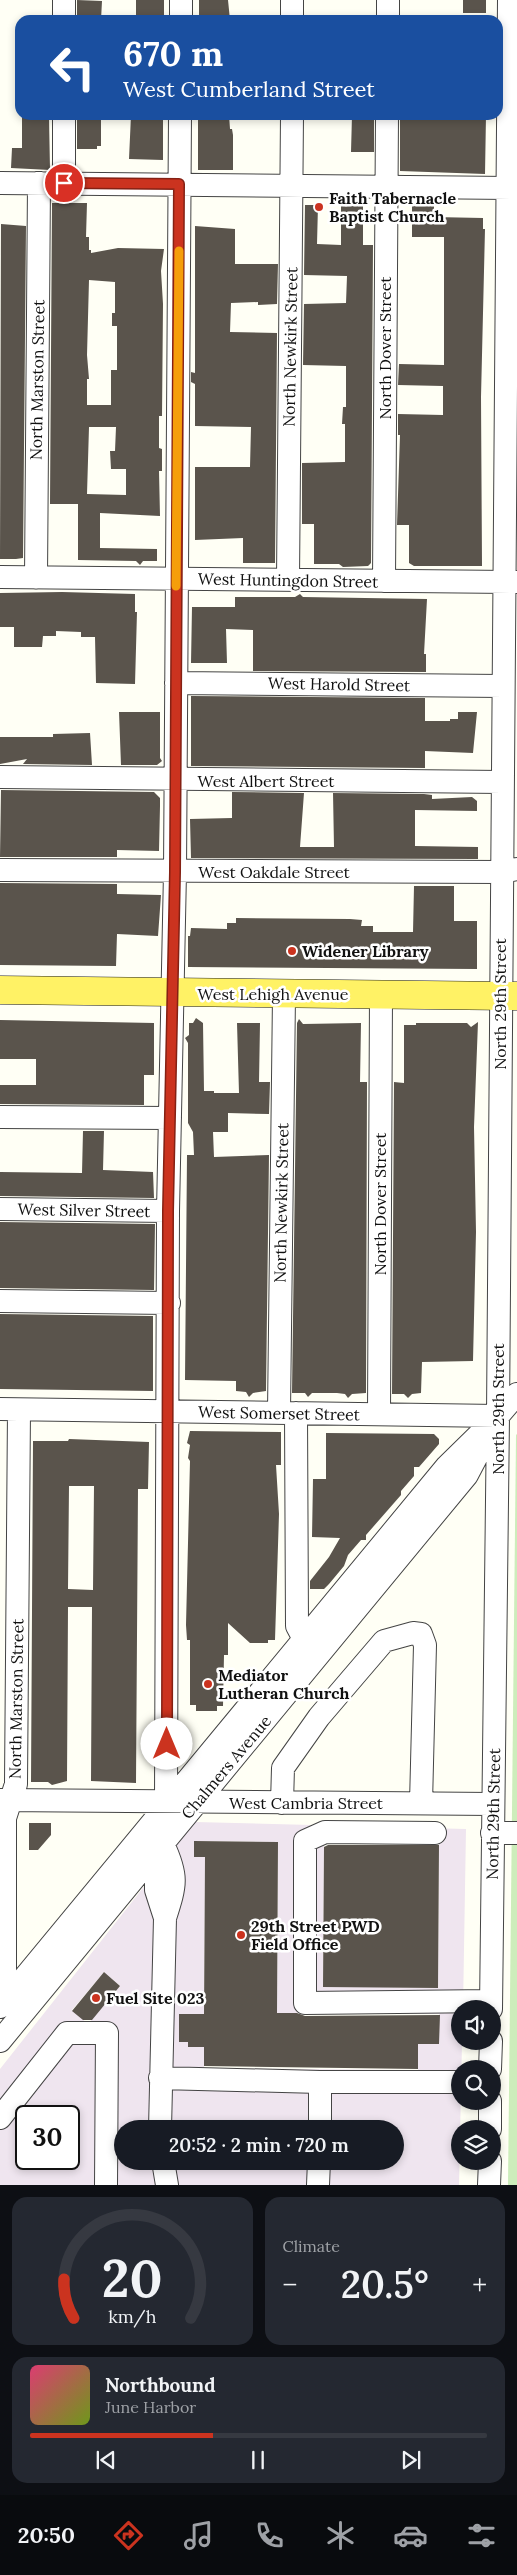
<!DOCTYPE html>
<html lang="en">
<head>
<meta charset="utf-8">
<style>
	body { margin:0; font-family:Lora,serif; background:#242831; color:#f1f3f6; height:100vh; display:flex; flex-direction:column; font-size:19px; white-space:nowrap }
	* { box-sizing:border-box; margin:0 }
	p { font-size:16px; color:#9ea1a6 }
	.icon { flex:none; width:28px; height:28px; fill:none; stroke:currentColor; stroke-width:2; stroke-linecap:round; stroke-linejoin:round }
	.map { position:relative; height:2185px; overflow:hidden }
	.drawer { display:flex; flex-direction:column; gap:12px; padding:12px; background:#0d0f14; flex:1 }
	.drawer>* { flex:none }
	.banner { position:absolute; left:15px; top:15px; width:488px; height:105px; border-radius:15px; box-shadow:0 2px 8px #0003; background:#1a4fa0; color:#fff; overflow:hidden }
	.controls { position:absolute; left:451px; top:2000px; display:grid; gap:10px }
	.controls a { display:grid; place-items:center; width:50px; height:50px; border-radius:50%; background:#171b24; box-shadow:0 2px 8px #0003; font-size:25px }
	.speed { position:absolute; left:15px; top:2105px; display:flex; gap:10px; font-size:25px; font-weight:700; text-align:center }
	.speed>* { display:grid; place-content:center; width:65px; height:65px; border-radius:50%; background:#171b24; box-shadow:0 2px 8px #0003; line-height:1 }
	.speed .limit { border:2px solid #111; border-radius:8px; background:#fff; color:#111 }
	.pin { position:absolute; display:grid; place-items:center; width:42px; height:42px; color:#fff; margin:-21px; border:2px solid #fff; border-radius:50%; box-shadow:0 1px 5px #0007 }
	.me { position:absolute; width:55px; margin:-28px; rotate:0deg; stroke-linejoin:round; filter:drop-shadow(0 0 4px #0008) }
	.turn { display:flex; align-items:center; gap:18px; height:105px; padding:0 25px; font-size:22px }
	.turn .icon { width:65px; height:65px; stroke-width:2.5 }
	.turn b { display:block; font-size:35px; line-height:42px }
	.big { font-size:38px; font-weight:600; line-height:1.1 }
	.drawer .tile { flex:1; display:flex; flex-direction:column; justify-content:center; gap:8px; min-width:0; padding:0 18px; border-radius:15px; background:#242831 }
	.drawer .dial { align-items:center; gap:0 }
	.dial svg { height:130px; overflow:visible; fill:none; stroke:#363941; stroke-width:7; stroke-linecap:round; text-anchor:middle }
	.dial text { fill:#f1f3f6; stroke:none }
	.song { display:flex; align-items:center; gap:15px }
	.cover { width:60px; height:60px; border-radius:8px; background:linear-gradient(135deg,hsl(340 70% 55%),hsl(80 70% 35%)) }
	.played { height:5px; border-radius:2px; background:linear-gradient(90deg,#cb331f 40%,#363941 40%) }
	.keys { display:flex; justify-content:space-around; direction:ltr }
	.heat { display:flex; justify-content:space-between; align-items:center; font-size:28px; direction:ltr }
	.drawer .tiles { flex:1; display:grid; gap:12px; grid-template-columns:1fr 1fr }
	.tile:last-child { grid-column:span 2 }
	.trip { position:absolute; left:114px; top:2120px; width:290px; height:50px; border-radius:25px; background:#171b24; box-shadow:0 2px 8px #0003; font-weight:600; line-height:50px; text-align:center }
	.tab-bar { display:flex; height:80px; justify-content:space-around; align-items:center; background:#090b0e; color:#9ea1a6 }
	.tab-bar .icon { width:35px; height:35px }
	.tab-bar .on { color:#cb331f }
	.tab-bar b { font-size:22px; color:#f1f3f6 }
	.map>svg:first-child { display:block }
</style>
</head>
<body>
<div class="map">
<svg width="517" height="2185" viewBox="0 0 517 2185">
	<rect width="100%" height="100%" fill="#fffff5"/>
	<path fill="#efe5ef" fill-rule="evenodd" d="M195 1822 466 1829 463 2009H460V2041H462L459 2185H0V2069ZM194 1841 278 1842 277 2013 439 2014V2043L194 2041V2047H188V2042L204 2014 205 1857H194ZM324 1843 439 1844 438 1988 323 1986ZM104 1972 120 1986 88 2024 72 2010ZM204 2043 418 2045V2070L204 2068ZM26 2116H69V2159H26ZM122 2129H395V2161H122Z"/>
	<path fill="#cdedbb" d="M517 1434V2185H508L516 1435Z"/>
	<path fill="#5a544c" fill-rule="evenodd" d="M77 0 102 1 101 20H77Z
		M136 0H164V20H136Z
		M199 0H228L230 20H199Z
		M463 0H486V13H463Z
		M77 115H101V146H97V149H77Z
		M131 115H163V160L129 159Z
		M198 115H229L230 129H232L233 135V170H198Z
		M352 115H374V152H351Z
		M400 115H486L485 174 400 171Z
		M22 117H49L50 170 11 168 12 148H22Z
		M52 203H87L86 237H89V250H91V253L118 248 164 249 161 271 163 304 162 416H159V448L162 449V471H159L160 516 100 513V548L157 549V561H143L140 565 136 561 78 560V504H50ZM89 280 115 282V313H112V326H117V370H111V405H87V379H89L87 355ZM89 427H116L115 451H110L111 469H126V495L87 494Z
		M305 205H318L317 244 341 245V205H363V245H373L371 563 368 566 343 567 339 564H314V524H302V463L345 462V424H342L343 407H346V366L303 365 304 304 346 303 347 276 304 275Z
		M412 205H434V217L483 218V229H485L481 397 482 566H414L409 563V525H397L400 435H398V414L443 415V386L398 385 399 364 444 365V237H412Z
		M1 224 26 226 23 558 16 559H0Z
		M195 226 235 229V264H278L277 304 258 305V302L231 303 230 332 277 333 275 563H243V538L195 540V467H250L251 427 195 426V384L191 382V372L195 373Z
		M62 592 135 594V612H137L135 684 96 683 95 637H81V632L56 631V636H43L42 647H14V627H0V593Z
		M300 594 303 597 427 599 424 654H426V672L253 671V630L226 629 227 663H191L192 607H235V597H295Z
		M191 696 425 698V721H450V719H458V712H477L473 753 425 751V768L191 766Z
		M119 712H160V758L162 761 157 765H121Z
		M90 733 92 765 23 764 27 759 0 764V737H53V734Z
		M1 790 154 792 160 798V806L159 851 117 850V857H0Z
		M232 792 304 793 300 847H334L333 793 424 794 432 795V799L472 797 477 801V811L415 810V846L478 847V859L191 858 190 819 232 818Z
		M0 883 117 884V894L161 895 158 936 117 934 116 966 0 965Z
		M414 886H454V921H477V969L188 967V936H190L191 928 227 929V923H236V918L350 919 362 920 361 926H373V932H413Z
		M196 1018 203 1023 204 1091H214V1093H239L237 1023H260L259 1082H270L269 1114 228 1113V1132H213L214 1157 269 1155 266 1391 253 1393 249 1397 246 1392 236 1391V1381L185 1380 187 1155H194L193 1132 188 1123V1043L185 1038 189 1035V1023H193Z
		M299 1019 303 1024 361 1023 360 1082H367L366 1393 352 1394 348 1398 345 1394 337 1393H312L308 1397 305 1393H292L297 1023Z
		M0 1020 154 1023V1075H144V1105L0 1104V1085H36V1059H0Z
		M478 1022 474 1127 476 1232 473 1361 422 1362 421 1393 412 1394 408 1398 404 1394H392L394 1082 404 1083V1025H416V1023H467L471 1027Z
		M83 1131H104L103 1170 153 1172 154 1198 0 1196V1172L82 1173Z
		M0 1222 155 1224 154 1290 0 1288Z
		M0 1314 153 1316V1391L0 1389Z
		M190 1431 281 1432V1465H276L279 1514 275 1640H268V1643H250L228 1623V1655H224L223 1706H217V1711H196V1705H190V1640H187L186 1625 190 1461 188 1458 190 1445 187 1443Z
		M326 1433 434 1434 439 1439V1444L419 1467H414V1476L401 1491V1495L366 1535V1540H361L348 1555 344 1566 329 1584 324 1589H310V1581L329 1557 340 1538 312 1537 313 1479H326Z
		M69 1439 149 1442 148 1489H138L136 1783 91 1781 92 1607H68L67 1781 52 1785 48 1782H31L33 1441H68ZM69 1486H94L93 1590 68 1589Z
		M29 1823H51V1835L38 1850H29Z
		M194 1841 278 1842 277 2013H297L305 2016 440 2015 439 2044H418V2069L204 2066V2047H188V2042H179V2014H204L205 1857H194Z
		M328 1845H439L438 1988 323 1987 324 1847Z
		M104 1972 120 1986 92 2020H83L72 2011Z"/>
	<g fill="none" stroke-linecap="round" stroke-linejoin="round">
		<g stroke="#444" stroke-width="24">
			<path id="minor" d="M64 20V0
				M181 20V0
				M292 20V0
				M388 20V0
				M0 183 517 188
				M64 183V115
				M0 577 517 582
				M36 578 39 183
				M288 580 292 115
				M384 581 387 115
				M176 683 503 686
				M0 777 502 782
				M0 870 501 872 517 869
				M0 1117 170 1118
				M0 1209 168 1211
				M0 1301 169 1303
				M0 1409 498 1416
				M19 1410 16 1784 5 1818V1980L11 1994 20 2001
				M279 1412 284 995
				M296 1413 297 1626 304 1639 314 1647
				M379 1414 381 995
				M0 1800 493 1804
				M282 1803 283 1768 319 1717 384 1641 413 1633 421 1634 425 1645 421 1803
				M435 1833 325 1832 305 1841V2003L491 2001
				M492 1833H517
				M165 1918 156 1890V1866L163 1844 166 1803 168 1211 175 872 180 115
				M0 2007 447 1466 498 1416 517 1394
				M491 2009 498 1416 509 0
				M0 2041 467 1475 488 1435
				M490 2069 491 2041
				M160 2078 320 2082V2129
				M320 2082H460
				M0 2118 67 2033H107L106 2185
				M160 2129 165 1918C176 1884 178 1876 163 1844
				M490 2129V2101
				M163 2161 167 2185
				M318 2185 319 2161
				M489 2185 490 2161"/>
		</g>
		<g stroke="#222" stroke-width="29">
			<path id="major" d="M0 990 517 996"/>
		</g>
		<use href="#minor" stroke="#fff" stroke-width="22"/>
		<use href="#major" stroke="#fff265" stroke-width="28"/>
	</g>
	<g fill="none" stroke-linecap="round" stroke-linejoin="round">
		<g stroke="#842114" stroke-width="12">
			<path id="route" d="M64 183 179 184 175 872 168 1211 167 1744"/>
		</g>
		<use href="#route" stroke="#cb331f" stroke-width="9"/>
		<path stroke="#f59e0b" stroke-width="9" d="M176 586 179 251"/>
	</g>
	<g fill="#cb331f" stroke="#fff" stroke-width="2">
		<circle cx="319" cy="207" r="5"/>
		<circle cx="292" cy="951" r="5"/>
		<circle cx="208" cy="1684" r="5"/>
		<circle cx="241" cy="1935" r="5"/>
		<circle cx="96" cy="1998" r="5"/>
	</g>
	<g text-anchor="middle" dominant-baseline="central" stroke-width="5" stroke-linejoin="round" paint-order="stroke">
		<g font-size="16" font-weight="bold" fill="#111" stroke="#fff" text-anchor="start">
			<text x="329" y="198">Faith Tabernacle<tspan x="329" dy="18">Baptist Church</tspan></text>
			<text x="302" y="951">Widener Library</text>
			<text x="218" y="1675">Mediator<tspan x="218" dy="18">Lutheran Church</tspan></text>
			<text x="251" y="1926">29th Street PWD<tspan x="251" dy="18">Field Office</tspan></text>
			<text x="106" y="1998">Fuel Site 023</text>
		</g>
		<g font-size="16" fill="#111" stroke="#fff">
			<text transform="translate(290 347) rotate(-89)">North Newkirk Street</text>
			<text transform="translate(385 348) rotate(-90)">North Dover Street</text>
			<text transform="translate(37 380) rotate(-89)">North Marston Street</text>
			<text transform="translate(288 580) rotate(1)">West Huntingdon Street</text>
			<text transform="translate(339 684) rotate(1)">West Harold Street</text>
			<text x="266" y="781">West Albert Street</text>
			<text x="274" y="872">West Oakdale Street</text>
			<text x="273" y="994">West Lehigh Avenue</text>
			<text transform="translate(500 1004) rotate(-90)">North 29th Street</text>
			<text transform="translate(281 1203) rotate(-89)">North Newkirk Street</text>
			<text transform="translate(380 1204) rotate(-90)">North Dover Street</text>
			<text transform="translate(84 1210) rotate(1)">West Silver Street</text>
			<text transform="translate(498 1409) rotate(-90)">North 29th Street</text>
			<text transform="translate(279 1413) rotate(1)">West Somerset Street</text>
			<text transform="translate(16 1699) rotate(-89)">North Marston Street</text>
			<text transform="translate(226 1767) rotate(-50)">Chalmers Avenue</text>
			<text x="306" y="1803">West Cambria Street</text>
			<text transform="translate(493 1814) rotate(-89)">North 29th Street</text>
		</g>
	</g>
</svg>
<div class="controls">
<a><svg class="icon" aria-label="sound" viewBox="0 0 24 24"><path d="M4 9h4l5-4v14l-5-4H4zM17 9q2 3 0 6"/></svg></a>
<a><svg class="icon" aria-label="search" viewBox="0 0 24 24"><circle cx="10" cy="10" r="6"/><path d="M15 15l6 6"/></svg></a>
<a><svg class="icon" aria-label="layers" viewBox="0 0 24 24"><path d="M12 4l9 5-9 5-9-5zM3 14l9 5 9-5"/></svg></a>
</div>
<div class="speed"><div class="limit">30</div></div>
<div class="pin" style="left:64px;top:183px;background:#d93025"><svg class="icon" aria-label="arrive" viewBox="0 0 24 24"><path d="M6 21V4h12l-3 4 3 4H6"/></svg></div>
<svg class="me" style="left:167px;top:1744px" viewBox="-20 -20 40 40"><circle r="19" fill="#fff"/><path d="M0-13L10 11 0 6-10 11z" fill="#cb331f"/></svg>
<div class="trip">20:52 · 2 min · 720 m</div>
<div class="banner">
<div class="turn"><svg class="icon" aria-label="left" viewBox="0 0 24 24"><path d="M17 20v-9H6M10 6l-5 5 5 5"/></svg><div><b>670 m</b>West Cumberland Street</div></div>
</div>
</div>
<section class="drawer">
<div class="tiles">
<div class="tile dial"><svg viewBox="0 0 100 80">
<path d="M14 69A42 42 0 1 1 86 69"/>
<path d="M14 69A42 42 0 0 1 8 45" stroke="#cb331f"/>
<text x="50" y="56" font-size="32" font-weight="700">20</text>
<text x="50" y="72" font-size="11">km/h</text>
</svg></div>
<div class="tile"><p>Climate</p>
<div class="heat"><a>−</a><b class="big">20.5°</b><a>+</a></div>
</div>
<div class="tile">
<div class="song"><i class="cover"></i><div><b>Northbound</b><p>June Harbor</p></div></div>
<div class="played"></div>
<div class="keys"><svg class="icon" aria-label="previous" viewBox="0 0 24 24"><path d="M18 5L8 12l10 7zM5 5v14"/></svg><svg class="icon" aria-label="pause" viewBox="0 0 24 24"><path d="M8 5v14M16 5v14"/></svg><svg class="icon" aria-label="next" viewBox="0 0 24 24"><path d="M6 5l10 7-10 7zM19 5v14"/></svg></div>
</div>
</div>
</section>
<nav class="tab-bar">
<b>20:50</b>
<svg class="icon on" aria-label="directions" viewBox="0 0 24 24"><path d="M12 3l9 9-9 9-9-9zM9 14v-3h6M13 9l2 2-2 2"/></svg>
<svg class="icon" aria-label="music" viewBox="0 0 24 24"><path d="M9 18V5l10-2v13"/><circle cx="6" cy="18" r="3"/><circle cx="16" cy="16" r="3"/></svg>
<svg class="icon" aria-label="phone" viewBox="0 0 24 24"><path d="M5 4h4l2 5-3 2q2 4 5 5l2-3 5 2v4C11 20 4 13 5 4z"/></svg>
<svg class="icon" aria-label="climate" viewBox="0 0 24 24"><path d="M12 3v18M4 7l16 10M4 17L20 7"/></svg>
<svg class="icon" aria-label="car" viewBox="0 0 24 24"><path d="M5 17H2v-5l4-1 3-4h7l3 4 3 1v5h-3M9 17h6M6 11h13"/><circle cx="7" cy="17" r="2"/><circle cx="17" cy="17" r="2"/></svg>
<svg class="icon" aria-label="filters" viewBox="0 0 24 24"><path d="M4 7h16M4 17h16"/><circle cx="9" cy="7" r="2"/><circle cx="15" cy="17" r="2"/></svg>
</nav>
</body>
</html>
